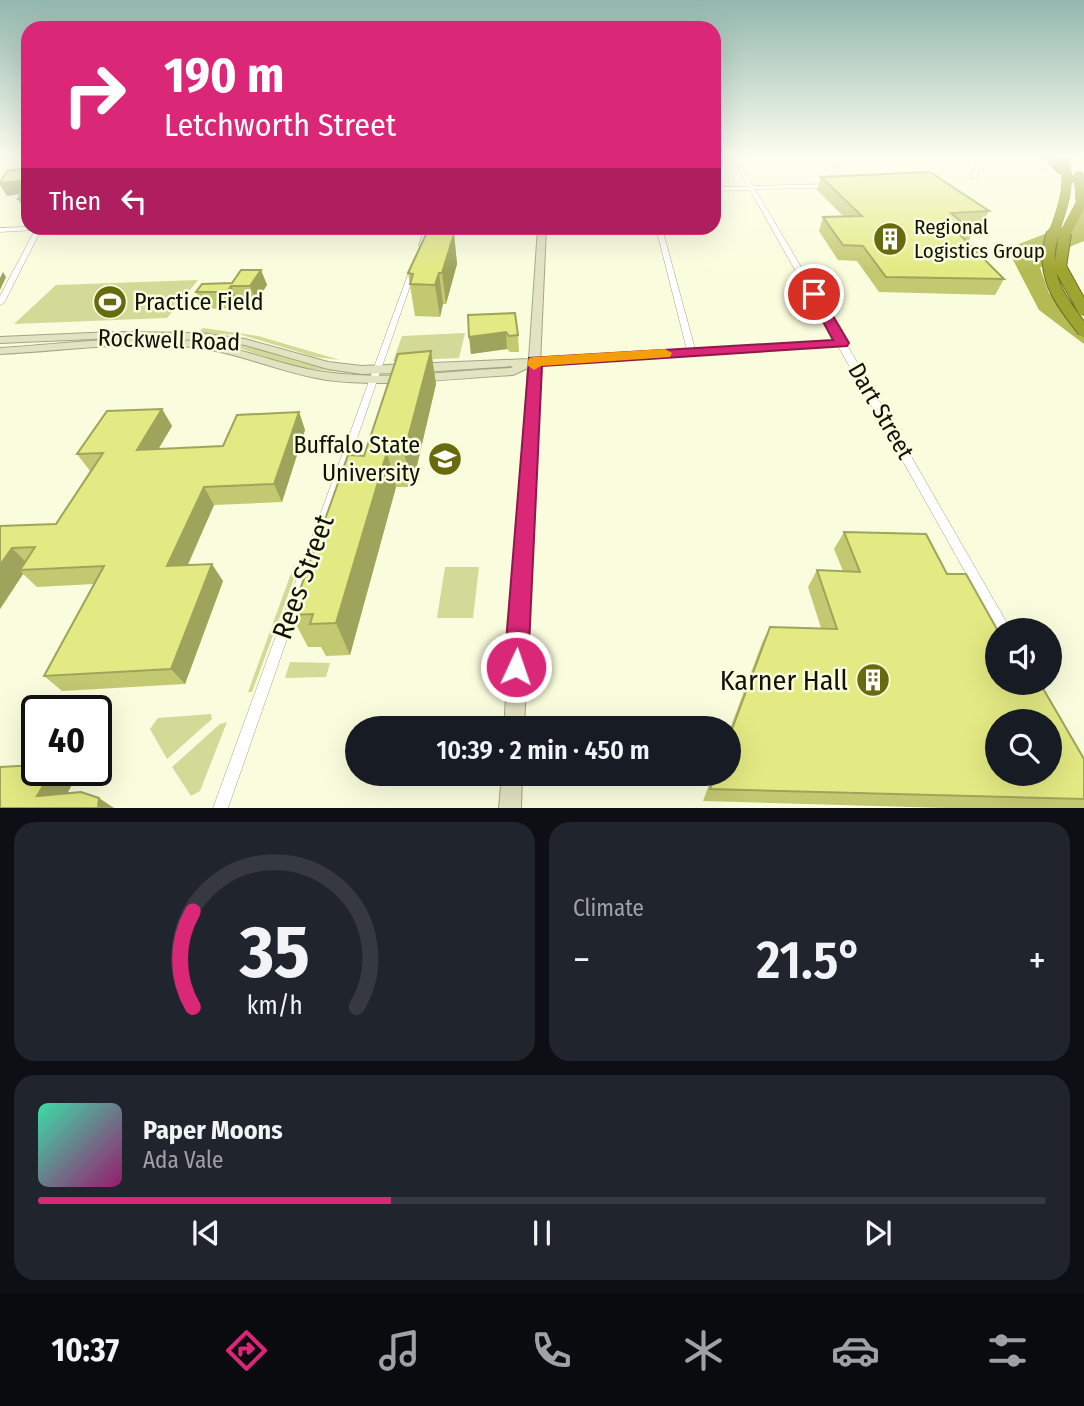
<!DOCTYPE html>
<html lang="en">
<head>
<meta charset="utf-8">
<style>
	body { margin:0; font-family:"Fira Sans Condensed",sans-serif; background:#20242c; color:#f1f3f6; height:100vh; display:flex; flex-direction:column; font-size:26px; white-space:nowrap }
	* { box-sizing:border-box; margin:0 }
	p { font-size:23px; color:#9ea1a6 }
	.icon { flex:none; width:38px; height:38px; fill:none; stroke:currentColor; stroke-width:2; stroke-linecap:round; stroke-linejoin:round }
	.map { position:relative; height:808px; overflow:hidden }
	.side { display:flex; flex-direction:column; gap:14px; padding:14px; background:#0d0f14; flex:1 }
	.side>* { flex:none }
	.top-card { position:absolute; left:21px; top:21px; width:700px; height:214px; border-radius:21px; box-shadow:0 7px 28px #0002; background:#db2777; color:#fff; overflow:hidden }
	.buttons { position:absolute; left:985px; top:618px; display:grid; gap:14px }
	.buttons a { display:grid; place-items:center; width:77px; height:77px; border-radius:50%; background:#171b24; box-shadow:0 7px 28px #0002; font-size:35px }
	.speed { position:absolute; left:21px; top:695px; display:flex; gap:14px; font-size:35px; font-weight:700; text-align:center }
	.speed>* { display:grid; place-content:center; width:91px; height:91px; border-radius:50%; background:#171b24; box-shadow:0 7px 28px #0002; line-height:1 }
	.speed .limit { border:4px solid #111; border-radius:10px; background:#fff; color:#111 }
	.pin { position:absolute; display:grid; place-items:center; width:60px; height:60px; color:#fff; margin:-30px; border:4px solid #fff; border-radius:50%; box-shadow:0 2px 7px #0007 }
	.me { position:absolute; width:77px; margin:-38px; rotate:3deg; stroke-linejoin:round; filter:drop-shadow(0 0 5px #0008) }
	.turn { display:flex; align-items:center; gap:24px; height:147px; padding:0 28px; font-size:32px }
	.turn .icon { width:91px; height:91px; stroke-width:2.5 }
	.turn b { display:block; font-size:49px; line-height:60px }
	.then { display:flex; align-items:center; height:66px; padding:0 28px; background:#0003; gap:14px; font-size:26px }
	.big { font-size:52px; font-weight:600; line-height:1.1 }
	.side .card { flex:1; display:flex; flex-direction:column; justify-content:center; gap:10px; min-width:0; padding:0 24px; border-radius:21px; background:#20242c }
	.side .dial { align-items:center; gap:0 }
	.dial svg { height:182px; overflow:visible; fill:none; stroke:#363941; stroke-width:7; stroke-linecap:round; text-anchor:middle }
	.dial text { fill:#f1f3f6; stroke:none }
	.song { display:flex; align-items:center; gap:21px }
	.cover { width:84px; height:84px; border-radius:10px; background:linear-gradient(135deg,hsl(160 70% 55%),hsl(320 70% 35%)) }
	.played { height:7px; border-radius:4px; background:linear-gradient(90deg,#db2777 35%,#363941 35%) }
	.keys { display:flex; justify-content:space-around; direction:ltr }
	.heat { display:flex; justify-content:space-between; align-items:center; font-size:38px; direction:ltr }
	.side .tiles { flex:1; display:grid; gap:14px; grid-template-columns:1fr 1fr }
	.card:last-child { grid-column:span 2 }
	.trip { position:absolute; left:345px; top:716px; width:396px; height:70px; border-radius:35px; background:#171b24; box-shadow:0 7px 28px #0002; font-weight:600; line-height:70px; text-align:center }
	.tabs { display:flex; height:112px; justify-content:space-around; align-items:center; background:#090b0e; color:#9ea1a6 }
	.tabs .icon { width:49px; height:49px }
	.tabs .selected { color:#db2777 }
	.tabs b { font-size:32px; color:#f1f3f6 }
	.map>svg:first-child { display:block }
</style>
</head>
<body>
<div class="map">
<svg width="1084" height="808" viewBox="0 0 1084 808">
	<rect width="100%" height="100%" fill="#fafddd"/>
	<path fill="#d3d997" d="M198 280 167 318 14 324 56 285Z
		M203 328 258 336 340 360 315 357 242 335 197 333Z
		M465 333 459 358 393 361 402 336Z
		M203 340 250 347 299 362 360 374 294 367 239 348 189 341Z
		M294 565 298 568 252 692H248Z
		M445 567H479L473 618H437Z
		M290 662 330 663 326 677 285 678Z
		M211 714 212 719 167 759 150 729 158 718Z
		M227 722 200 791 191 796 172 767 220 724Z"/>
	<path fill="#b5bb54" d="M1084 206V241L1057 252 1040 268 1049 293 1084 323V344L1039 310 1011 256 1019 244 1070 224Z"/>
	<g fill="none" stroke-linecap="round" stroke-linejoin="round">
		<g stroke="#a2a587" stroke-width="1">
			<path id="street" d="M732 157H736L753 186 828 184 831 186 828 188 755 189 846 343 1011 630H998L838 346 534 363 530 361 534 359 687 350 656 228H662L695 349 835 341 750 190 714 191V187H748Z
				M826 157H830L854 183V185H850Z
				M978 157H982L976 178 971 179Z
				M1025 157H1030L1060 174 1084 183V187L1056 176Z
				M28 227 42 228 4 303 0 305V296L35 230 0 232V228Z
				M425 228H431L425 246 422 248 419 246Z
				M413 267 416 269 228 808H213L410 269Z"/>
		</g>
		<g stroke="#a2a587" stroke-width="2">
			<path id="secondary" d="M538 228H546L524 728H504L528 368 513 375C451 378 388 388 327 380 281 373 238 352 192 347 128 341 63 351 0 354V348C63 344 128 335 191 341 237 345 280 366 325 372 387 381 450 371 511 368L513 366 424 372 362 374 328 369 245 345 200 340 114 338 0 343V337L114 332 200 333 245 339 328 362 362 366 529 359Z
				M502 774H522L521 808H499Z"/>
		</g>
		<g stroke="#6d7122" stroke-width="2">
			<path id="highway" d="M1044 157H1053L1074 178V182H1068Z"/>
		</g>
		<use href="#street" fill="#fff" fill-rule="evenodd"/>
		<use href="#secondary" fill="#e2e4c1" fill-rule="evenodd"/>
		<use href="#highway" fill="#9fa430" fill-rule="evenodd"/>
		<g stroke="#6d7122" stroke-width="10" stroke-linecap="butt">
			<path id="highway-bridge-far1" d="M1053 235C1063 207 1071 187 1064 157
				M1064 235 1081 203 1079 176"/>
		</g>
		<g stroke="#6d7122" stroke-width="14" stroke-linecap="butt">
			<path id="highway-bridge" d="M1053 233C1039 273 1060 301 1084 331
				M1065 233 1060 267 1084 310"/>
		</g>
		<use href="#highway-bridge-far1" stroke="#9fa430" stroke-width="10"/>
		<use href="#highway-bridge" stroke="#9fa430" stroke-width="12"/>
	</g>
	<path fill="#c3c971" d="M821 177 989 211 981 225 966 226 973 232 968 242 1004 279 995 295 879 292 857 261 838 260 819 231 823 217 843 216 817 190Z
		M454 234 457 264 446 304H443L440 317 415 316 408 273Z
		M261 270 267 285 256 302H238L234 308 203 309 196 292 232 283Z
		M468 315 518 335 519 352H510L507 349 471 354Z
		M431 351 436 384 412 487H396L350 655 326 656 321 647H308L291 615Z
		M162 409 172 426 158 449 223 446 299 412 305 430 282 502 214 505 187 565 223 581 185 684 62 691 44 676 94 584 37 587 23 574 0 609V526L56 524 90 471 77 454Z
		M844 532 998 682 1084 759V808H945L703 801 713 774H728V734L762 643 770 627 821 628 808 587 817 570 843 571 834 549Z"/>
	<path fill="#9fa45c" d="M28 180V193L7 196 0 185V183Z
		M28 198V212H26L18 199Z
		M454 234 457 264 446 304 442 273Z
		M261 270 267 285 256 302 250 286Z
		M3 272 6 277 0 290V278Z
		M439 273 443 304 440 317 435 285Z
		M231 286 238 302 234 308 227 292Z
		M506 332 507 349 471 354 469 337Z
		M431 351 436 384 412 487 404 453Z
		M162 409 172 426 148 467 137 450Z
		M299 412 305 430 282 502 274 484Z
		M387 452 396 487 350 655 336 623Z
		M204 487 214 505 180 583 167 566Z
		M12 548 29 565 20 570 23 574 0 609V565Z
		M212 564 223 581 185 684 171 669Z
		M50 770H54L65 777 72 785 59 808 37 796Z
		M99 798 114 808H98Z"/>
	<path fill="#e3ea83" stroke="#9fa45c" stroke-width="2" fill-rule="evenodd" d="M28 168V180L0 183 7 171Z
		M930 172 989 211 951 213 973 232H957L1004 279 886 277 863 246 843 245 823 217 862 216 821 177Z
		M28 183V198L18 199Z
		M428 230 454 234 442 273H439L435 285 410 284 413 274 408 273Z
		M241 270H261L250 286H231L227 292H196L202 284 232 283Z
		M515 313 518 335 509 336 506 332 469 337 468 315Z
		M431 351 404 453 387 452 336 623 310 624 313 614 291 615 348 455 364 456 398 354Z
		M162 409 137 450 223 446 237 415 299 412 274 484 204 487 167 566 212 564 171 669 44 676 104 566 20 570 35 547 12 548 0 565V526L56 524 103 453 77 454 107 411Z
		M844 532 926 534 947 574H966L998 631V682H1026L1028 685H1041L1084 759V799L710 789 716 774H728V740L770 627 837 629 817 570 860 572ZM998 721H1050V774H998Z
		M37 765V770H50L51 772 37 796 81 792 99 798 98 808H0V767Z"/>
	<linearGradient id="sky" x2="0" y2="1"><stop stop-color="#93b7ad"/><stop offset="0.58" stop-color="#fdfef0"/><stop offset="1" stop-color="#fdfef0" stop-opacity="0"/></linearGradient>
	<rect width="1084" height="270" fill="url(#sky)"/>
	<path fill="#db2777" stroke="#8e194d" stroke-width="2" d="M814 291 820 294 849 343 847 346 542 366 528 667 525 675 516 679 508 675 504 667 529 358 833 340 808 294Z"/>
	<path fill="#f59e0b" d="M665 349 672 353 670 357 541 366 534 370 527 365 529 358 534 357Z"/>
	<defs>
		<g id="building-disc" transform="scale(1.75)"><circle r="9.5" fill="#686b0d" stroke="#fafddd"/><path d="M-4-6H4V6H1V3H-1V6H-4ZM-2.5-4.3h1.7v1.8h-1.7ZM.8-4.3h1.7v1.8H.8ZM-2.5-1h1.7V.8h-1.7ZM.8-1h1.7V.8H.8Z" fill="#fff"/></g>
		<g id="stadium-disc" transform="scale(1.75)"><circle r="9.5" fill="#686b0d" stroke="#fafddd"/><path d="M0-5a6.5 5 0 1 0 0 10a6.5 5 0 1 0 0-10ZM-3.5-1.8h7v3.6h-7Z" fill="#fff"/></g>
		<g id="university-disc" transform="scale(1.75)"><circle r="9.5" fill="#686b0d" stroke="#fafddd"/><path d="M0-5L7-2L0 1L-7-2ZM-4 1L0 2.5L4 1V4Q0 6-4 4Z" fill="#fff"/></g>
	</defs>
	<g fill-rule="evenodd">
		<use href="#building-disc" x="890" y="239"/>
		<use href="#stadium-disc" x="110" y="302"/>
		<use href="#university-disc" x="445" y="459"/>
		<use href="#building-disc" x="873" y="680"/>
	</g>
	<g text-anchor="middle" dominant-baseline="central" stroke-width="5" stroke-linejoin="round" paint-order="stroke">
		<g font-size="21" fill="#111207" stroke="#fafddd" text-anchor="start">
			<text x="914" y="227">Regional<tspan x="914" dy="24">Logistics Group</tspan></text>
		</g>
		<g font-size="24" fill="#111207" stroke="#fafddd" text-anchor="start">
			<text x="134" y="302">Practice Field</text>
			<text x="420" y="445" text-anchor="end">Buffalo State<tspan x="420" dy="28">University</tspan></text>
		</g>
		<g font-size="24" fill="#111207" stroke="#fafddd">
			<text transform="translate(169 340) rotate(2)">Rockwell Road</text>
			<text transform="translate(881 411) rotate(60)">Dart Street</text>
		</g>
		<g font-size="28" fill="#111207" stroke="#fafddd">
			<text transform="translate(303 577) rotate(-70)">Rees Street</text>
		</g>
		<g font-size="28" fill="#111207" stroke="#fafddd" text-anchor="end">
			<text x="848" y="680">Karner Hall</text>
		</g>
	</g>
</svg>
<div class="buttons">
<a><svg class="icon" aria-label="sound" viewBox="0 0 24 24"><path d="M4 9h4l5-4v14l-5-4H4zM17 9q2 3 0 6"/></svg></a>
<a><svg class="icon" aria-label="search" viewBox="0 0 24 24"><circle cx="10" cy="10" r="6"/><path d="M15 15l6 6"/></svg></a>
</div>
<div class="speed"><div class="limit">40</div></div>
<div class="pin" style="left:814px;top:294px;background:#d93025"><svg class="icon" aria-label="arrive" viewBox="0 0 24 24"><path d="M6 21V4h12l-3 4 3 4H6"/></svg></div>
<svg class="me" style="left:516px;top:667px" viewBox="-20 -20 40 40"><circle r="17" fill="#db2777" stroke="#fff" stroke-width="3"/><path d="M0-11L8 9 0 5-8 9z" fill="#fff"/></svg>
<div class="trip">10:39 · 2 min · 450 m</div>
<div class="top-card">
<div class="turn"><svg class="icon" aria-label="right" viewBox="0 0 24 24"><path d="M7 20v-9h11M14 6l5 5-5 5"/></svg><div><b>190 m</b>Letchworth Street</div></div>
<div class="then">Then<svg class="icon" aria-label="left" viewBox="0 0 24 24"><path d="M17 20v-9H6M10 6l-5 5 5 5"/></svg></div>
</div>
</div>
<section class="side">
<div class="tiles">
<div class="card dial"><svg viewBox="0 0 100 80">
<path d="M14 69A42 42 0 1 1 86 69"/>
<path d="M14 69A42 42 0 0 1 14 27" stroke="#db2777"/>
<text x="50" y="56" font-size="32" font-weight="700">35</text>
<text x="50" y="72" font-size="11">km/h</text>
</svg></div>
<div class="card"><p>Climate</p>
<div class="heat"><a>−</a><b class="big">21.5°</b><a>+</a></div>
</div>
<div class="card">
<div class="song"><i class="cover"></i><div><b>Paper Moons</b><p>Ada Vale</p></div></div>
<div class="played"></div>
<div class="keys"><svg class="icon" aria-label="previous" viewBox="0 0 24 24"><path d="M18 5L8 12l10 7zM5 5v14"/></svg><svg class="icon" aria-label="pause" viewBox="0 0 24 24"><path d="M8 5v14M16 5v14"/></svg><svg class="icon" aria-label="next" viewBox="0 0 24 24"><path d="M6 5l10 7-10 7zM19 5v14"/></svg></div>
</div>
</div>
</section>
<nav class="tabs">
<b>10:37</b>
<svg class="icon selected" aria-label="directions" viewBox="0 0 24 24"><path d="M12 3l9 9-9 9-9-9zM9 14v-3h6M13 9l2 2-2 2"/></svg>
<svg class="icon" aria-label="music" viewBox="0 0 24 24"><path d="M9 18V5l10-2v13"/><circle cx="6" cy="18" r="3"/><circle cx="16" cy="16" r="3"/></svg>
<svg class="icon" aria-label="phone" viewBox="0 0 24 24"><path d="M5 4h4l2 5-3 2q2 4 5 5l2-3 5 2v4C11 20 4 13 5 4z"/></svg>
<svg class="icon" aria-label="climate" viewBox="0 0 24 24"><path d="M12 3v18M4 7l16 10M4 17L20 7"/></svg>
<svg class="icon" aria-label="car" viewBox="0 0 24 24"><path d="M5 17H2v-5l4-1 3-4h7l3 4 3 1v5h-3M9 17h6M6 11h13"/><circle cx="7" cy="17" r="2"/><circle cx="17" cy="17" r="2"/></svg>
<svg class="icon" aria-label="filters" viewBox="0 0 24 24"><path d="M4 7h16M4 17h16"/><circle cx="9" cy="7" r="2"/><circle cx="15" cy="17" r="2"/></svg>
</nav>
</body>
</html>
